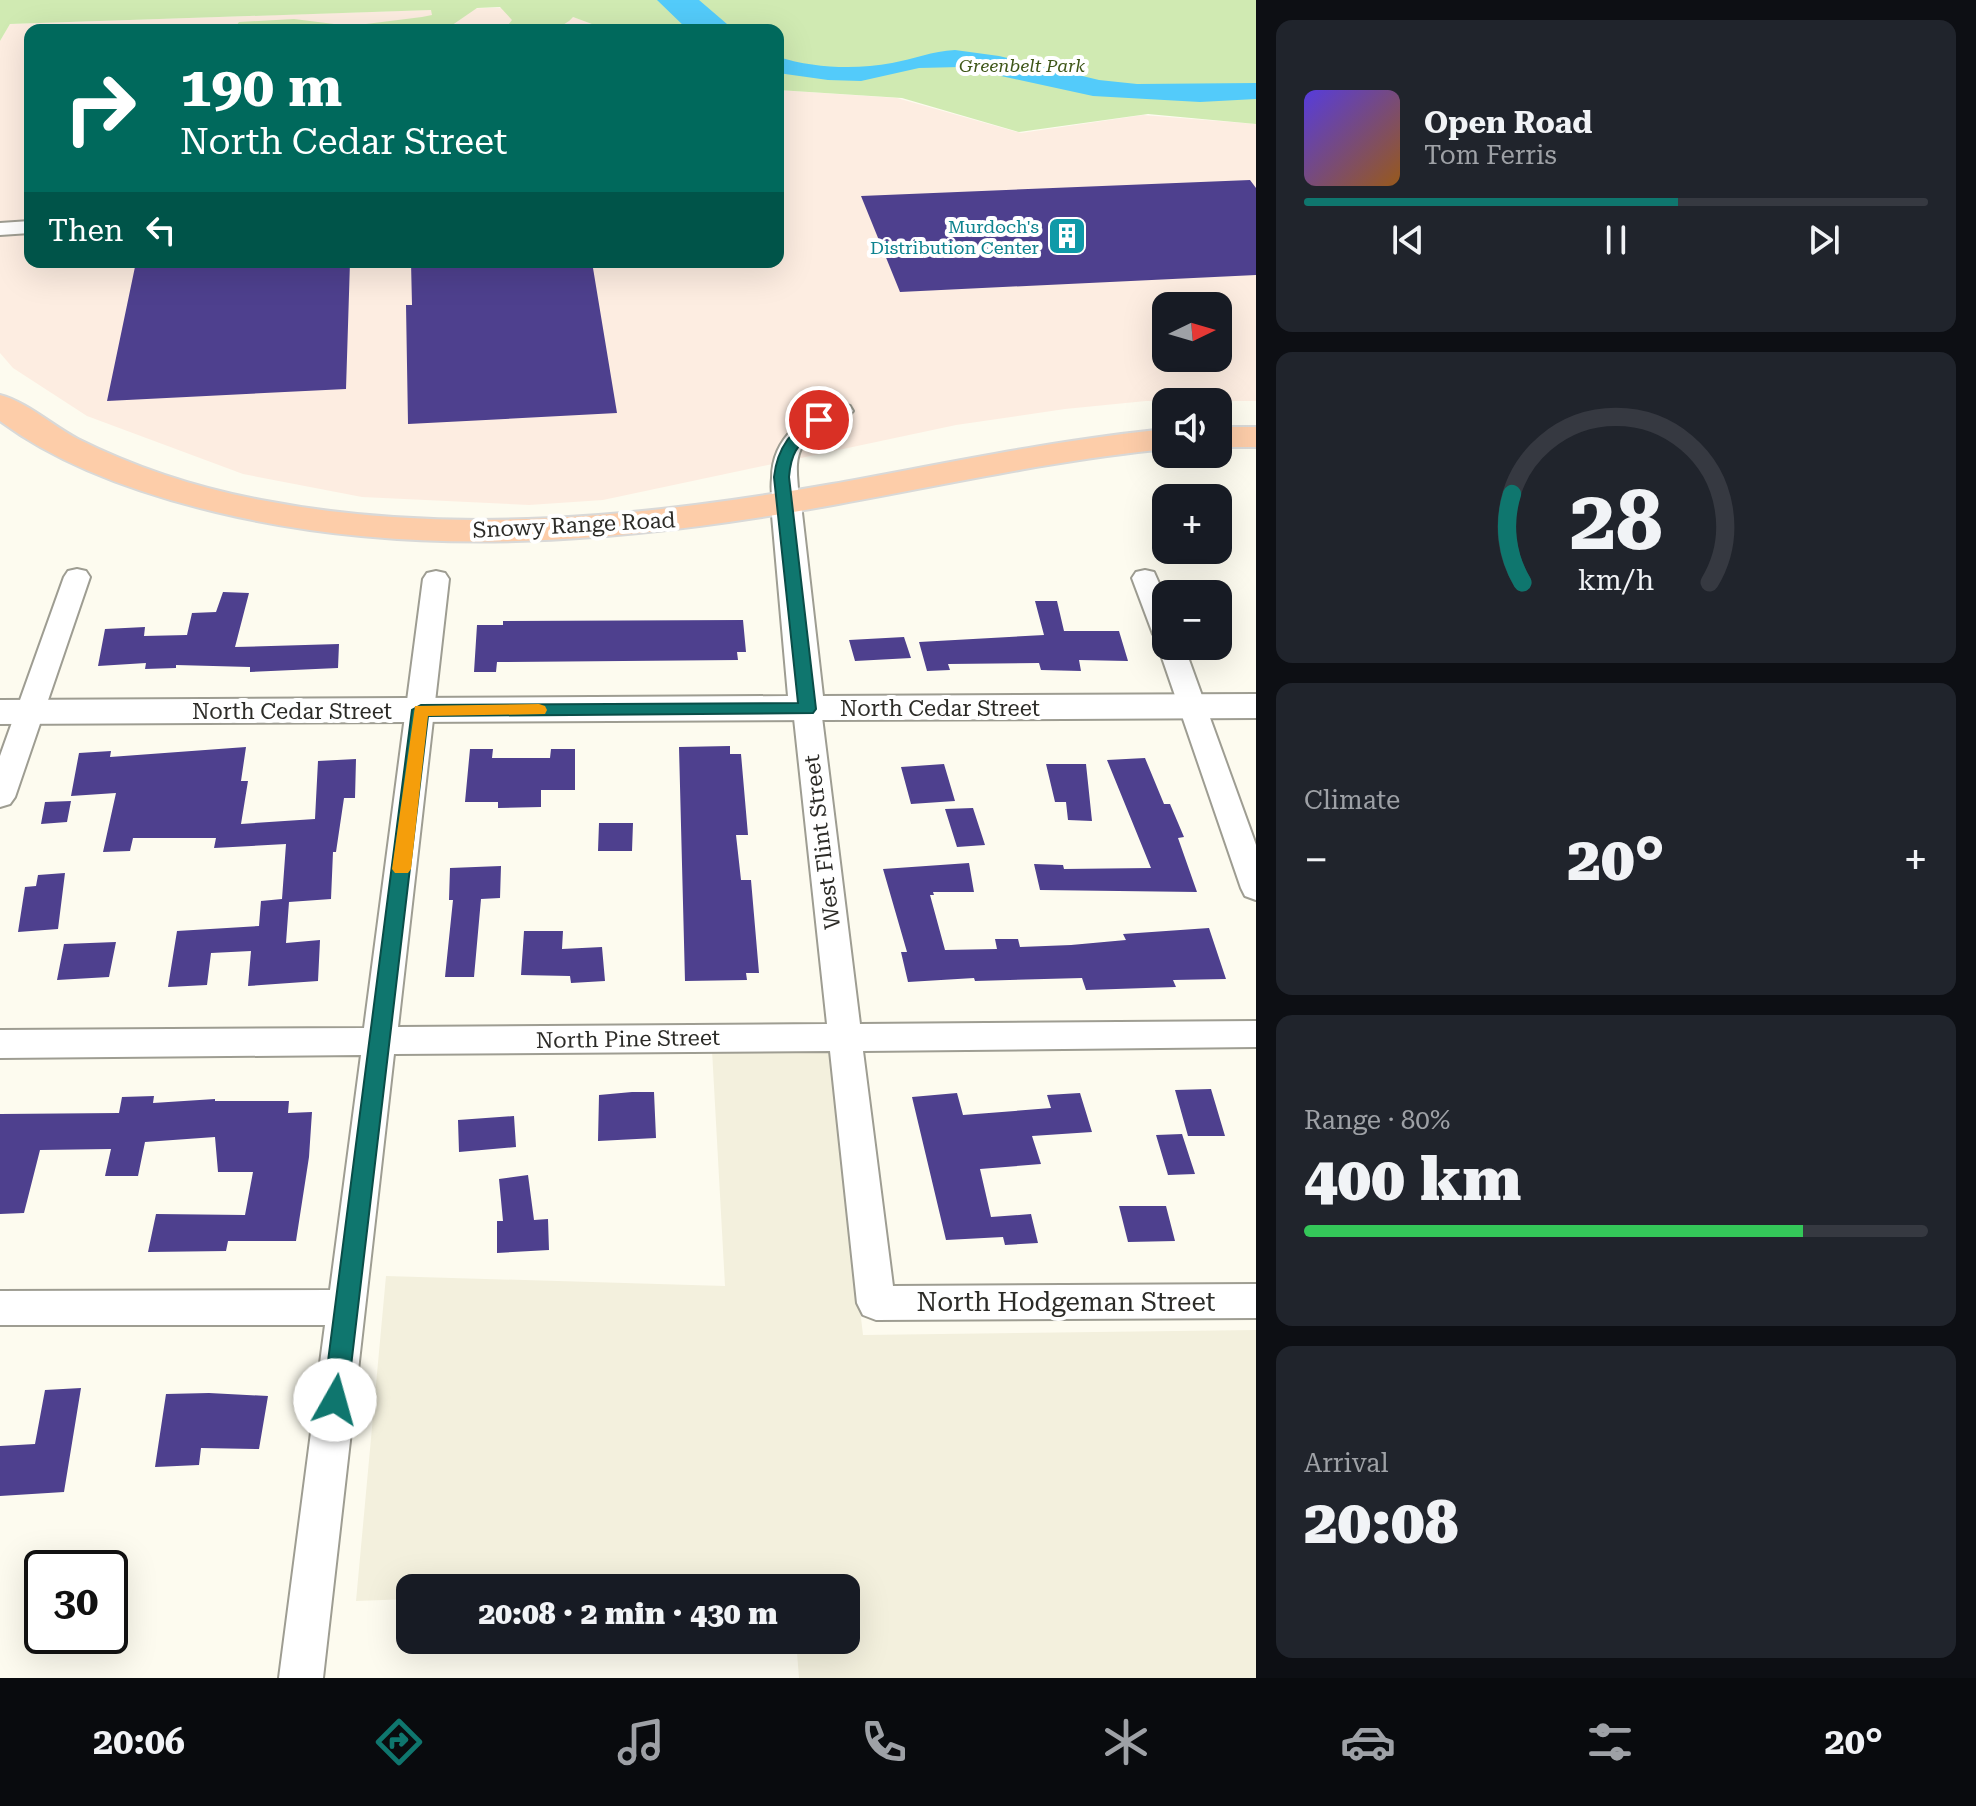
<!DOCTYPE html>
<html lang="en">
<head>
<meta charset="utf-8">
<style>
	body { margin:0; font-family:"Roboto Serif",serif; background:#20242c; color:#f1f3f6; height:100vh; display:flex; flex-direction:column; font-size:30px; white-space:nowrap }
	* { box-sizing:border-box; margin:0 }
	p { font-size:26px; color:#9ea1a6 }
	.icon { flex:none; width:44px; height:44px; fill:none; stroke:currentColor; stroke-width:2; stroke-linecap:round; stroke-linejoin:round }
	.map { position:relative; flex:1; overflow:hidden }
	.panel { display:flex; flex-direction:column; gap:20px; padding:20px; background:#0d0f14; width:720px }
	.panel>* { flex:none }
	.hud { position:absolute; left:24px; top:24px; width:760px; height:244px; border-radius:16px; box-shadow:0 8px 32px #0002; background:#00695c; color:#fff; overflow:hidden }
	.needle { width:52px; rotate:85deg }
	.tools { position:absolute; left:1152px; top:292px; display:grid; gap:16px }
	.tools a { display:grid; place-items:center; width:80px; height:80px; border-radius:16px; background:#171b24; box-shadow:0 8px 32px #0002; font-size:40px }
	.speed { position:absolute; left:24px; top:1550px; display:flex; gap:16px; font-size:40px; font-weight:700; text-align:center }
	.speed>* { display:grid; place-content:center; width:104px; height:104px; border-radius:50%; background:#171b24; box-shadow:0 8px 32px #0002; line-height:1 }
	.speed .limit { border:4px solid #111; border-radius:12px; background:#fff; color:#111 }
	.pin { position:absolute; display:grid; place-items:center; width:68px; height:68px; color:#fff; margin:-34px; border:4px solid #fff; border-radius:50%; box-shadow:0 2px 8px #0007 }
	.me { position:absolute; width:88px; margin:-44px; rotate:7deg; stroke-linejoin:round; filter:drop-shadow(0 0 6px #0008) }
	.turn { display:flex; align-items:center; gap:28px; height:168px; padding:0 24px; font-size:36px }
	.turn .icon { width:104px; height:104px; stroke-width:2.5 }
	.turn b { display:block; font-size:56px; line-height:68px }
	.then { display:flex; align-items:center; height:76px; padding:0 24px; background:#0003; gap:16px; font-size:30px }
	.big { font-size:60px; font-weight:800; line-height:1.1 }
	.panel .card { flex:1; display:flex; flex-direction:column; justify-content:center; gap:12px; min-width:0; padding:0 28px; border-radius:16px; background:#20242c }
	.panel .dial { align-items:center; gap:0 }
	.dial svg { height:208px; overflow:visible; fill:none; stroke:#363941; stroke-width:7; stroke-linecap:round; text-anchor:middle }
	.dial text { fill:#f1f3f6; stroke:none }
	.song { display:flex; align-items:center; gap:24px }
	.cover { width:96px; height:96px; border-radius:12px; background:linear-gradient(135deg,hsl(250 70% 55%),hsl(30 70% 35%)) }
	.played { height:8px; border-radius:4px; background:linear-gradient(90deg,#0f766e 60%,#363941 60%) }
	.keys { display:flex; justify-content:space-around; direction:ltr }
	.heat { display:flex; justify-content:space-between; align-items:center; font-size:44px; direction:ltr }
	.charge { height:12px; border-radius:6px; background:linear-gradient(90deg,#34c759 80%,#363941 0) }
	.trip { position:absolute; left:396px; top:1574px; width:464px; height:80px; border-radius:16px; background:#171b24; box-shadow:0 8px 32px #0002; font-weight:800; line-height:80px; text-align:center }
	.dock { display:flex; height:128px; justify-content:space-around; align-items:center; background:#090b0e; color:#9ea1a6 }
	.dock .icon { width:56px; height:56px }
	.dock .on { color:#0f766e }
	.dock b { font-size:36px; color:#f1f3f6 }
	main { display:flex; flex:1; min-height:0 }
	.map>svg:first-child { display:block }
</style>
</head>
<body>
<main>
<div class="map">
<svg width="1256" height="1678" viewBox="0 0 1256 1678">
	<rect width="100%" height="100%" fill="#fdfbef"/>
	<path fill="#f3f0dd" d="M712 1050H830L863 1335 1256 1330V1678H799L796 1640H846V1588H410V1599L356 1601 386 1276 725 1286Z"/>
	<path fill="#fdede1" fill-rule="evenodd" d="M544 6 608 30H30V262H778V90L897 98 1021 133 1143 115 1256 124V401H1146L1065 409 956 425 603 500 529 505 362 497 243 474 87 416 13 368 0 353V41L10 24ZM1166 306H1218V358H1166Z"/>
	<path fill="#d0eab2" d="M0 0H1256V124L1148 114 1019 132 902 98 778 90V30H608L573 17C558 35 524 30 504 30L512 20 500 7 477 8 445 30 234 29 239 22 294 19 350 26 422 17 432 15 431 10 10 24 0 41Z"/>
	<path fill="#53cbfa" d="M657 0H699L734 30H688Z
		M955 50 999 56 1099 80 1137 84 1256 83V99L1200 102 1093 96 960 67 919 68 861 81 828 80 778 73V57C814 68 855 70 892 63 914 59 932 51 955 50Z"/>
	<path fill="#4e408e" d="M1250 180 1256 188V275L900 292 861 196Z
		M136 262H350L346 389 107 401Z
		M411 262H592L617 413 408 424 406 305H412Z
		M223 592 249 593 235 647 339 644 338 668 250 672V667L176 665V668L145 669 146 663 98 666 105 629 145 627 144 636 187 635 192 613 216 612Z
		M1035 601H1057L1064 631H1119L1128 661 1079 660 1081 671 1041 670 1039 663 948 664 950 670 927 671 919 642 1044 635Z
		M743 620 746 652H737L738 660 497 662 496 672H474L477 625H503V621Z
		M904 637 911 658 855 661 849 640Z
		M730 746V754H741L748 835H736L741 880H751L759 973H746L747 980 685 981 679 747Z
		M246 747 241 781H248L241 824 315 819 318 761 356 759 355 798H344L336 852H333L331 899 289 902 286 943 320 940 318 981 248 986 251 951 211 953 207 985 168 987 177 931 259 926 261 901 282 899 286 844 214 848 216 838H133L130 851 103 852 116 793 71 796 79 753 111 751 110 757Z
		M470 749H493L492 758H550L551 749H575V790H541V807L498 808V802H465Z
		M1145 758 1164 804H1170L1184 837 1178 838 1197 892 1040 890 1034 864 1063 865 1064 869 1151 868 1107 760Z
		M944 764 955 801 911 804 901 767Z
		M1046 764H1086L1092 821 1068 820 1066 802H1055Z
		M71 801 67 822 41 824 45 802Z
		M973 808 985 845 957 847 945 809Z
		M599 823H633L632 851H598Z
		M969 863 974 892H933L934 895H930L945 950 997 949 995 939H1018L1020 947 1071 945 1126 940 1123 934 1209 928 1226 979 1173 980 1176 987 1086 990 1082 978 975 981 974 978 908 982 901 952H907L883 869Z
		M501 866 500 898 481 899 474 977H445L453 900H449L450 868Z
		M65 873 58 929 18 932 25 887 36 886 38 875Z
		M524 931H563L562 949 602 947 605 981 571 983 570 976 521 975Z
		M116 942 109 977 57 980 64 944Z
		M1211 1089 1225 1136H1188L1175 1090Z
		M632 1092H654L656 1138 598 1141 599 1095Z
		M957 1093 963 1115 1051 1108 1047 1095 1080 1093 1092 1132 1032 1136 1041 1164 980 1169 991 1217 1031 1214 1038 1243 1005 1245 1003 1237 946 1240 912 1097Z
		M154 1096 153 1103 215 1099V1101H289L288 1113 312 1112 309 1157 296 1241H228L226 1251 148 1252 156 1214 245 1215 253 1172H218L215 1137 145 1142 138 1176H105L111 1149 40 1150 24 1213 0 1214V1114L119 1113 122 1097Z
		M514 1116 516 1147 459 1152 458 1120Z
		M1182 1134 1195 1174 1168 1175 1156 1135Z
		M528 1175 534 1220 548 1219 549 1250 497 1253V1221H503L499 1179Z
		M1119 1206H1166L1175 1241 1128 1242Z
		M81 1388 64 1492 0 1496V1446L35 1444 45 1390Z
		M209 1393 268 1396 259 1449 201 1448 199 1465 155 1467 166 1394Z"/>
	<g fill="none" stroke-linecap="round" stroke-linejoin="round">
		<g stroke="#9e9d92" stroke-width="4">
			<path id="minor" d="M30 221V233L0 235V223Z
				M842 404 850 406 853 411C841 427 814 427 802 447 790 467 804 495 795 509H777C771 500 771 488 772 478 772 437 805 413 842 404Z
				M77 569 86 571 90 577 15 797 10 804 0 807V756L64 577 68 571Z
				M1145 570 1154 572 1166 599V646H1184L1256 845V900L1245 896 1241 888 1158 646 1161 641 1153 634 1132 578 1136 572Z
				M436 571 445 573 449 579 398 1027 827 1024 793 709 797 702 807 700 817 702 821 709 860 1024 1256 1021V1047L863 1051 893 1286 1256 1284V1318L876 1320 863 1315 857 1303 830 1051 394 1054 323 1678H279L325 1325H0V1291L330 1290 361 1055 0 1058V1030L364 1028 423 579 427 573Z"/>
		</g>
		<g stroke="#9e9d92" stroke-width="4">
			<path id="tertiary" d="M786 495 797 497 801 504 823 696 1256 694V718L0 724V700L788 696 771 504 775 497Z"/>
		</g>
		<g stroke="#d9d9d8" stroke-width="4">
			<path id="primary" d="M0 395C27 402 53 426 78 439 136 468 198 488 261 500 450 537 645 517 832 484 943 464 1054 440 1166 429V449C1054 460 944 485 833 505 630 542 418 561 216 512 141 494 62 467 0 421Z
				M1218 427H1256V447H1218Z"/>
		</g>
		<use href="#minor" fill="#fff" fill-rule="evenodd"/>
		<use href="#tertiary" fill="#fff" fill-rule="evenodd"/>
		<use href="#primary" fill="#fdcda9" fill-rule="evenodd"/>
	</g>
	<path fill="#0f766e" stroke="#0a4d48" stroke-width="2" d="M819 416 826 420C805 444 792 441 789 477L816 709 813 713 428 716 347 1400 344 1408 335 1411 327 1408 323 1400 412 710 421 705 798 703 774 477C777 449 792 426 819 416Z"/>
	<path fill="#f59e0b" d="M539 704 545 706 547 710 545 714 428 716 411 869 408 873H395L392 869 415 706Z"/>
	<defs>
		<g id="building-square" transform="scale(2)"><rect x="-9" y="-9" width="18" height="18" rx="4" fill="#0f9aa8" stroke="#fff"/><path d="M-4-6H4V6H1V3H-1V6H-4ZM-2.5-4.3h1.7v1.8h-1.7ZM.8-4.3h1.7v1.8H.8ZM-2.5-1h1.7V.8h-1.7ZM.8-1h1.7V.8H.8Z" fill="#fff"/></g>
	</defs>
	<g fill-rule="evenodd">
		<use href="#building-square" x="1067" y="236"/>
	</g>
	<g text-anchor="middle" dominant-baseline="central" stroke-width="8" stroke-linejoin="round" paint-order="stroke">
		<g font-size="18" font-style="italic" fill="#3e5617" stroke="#fff">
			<text x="1022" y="65">Greenbelt Park</text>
		</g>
		<g font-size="18" fill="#0d838f" stroke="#fff" text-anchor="end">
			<text x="1039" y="226">Murdoch's<tspan x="1039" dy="21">Distribution Center</tspan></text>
		</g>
		<g font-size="22" fill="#2c2b27" stroke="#fff">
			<text transform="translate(574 525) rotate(-3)">Snowy Range Road</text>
			<text x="940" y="708">North Cedar Street</text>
			<text x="292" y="711">North Cedar Street</text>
			<text transform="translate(822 842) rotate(-97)">West Flint Street</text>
			<text transform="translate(628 1039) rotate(-1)">North Pine Street</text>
		</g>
		<g font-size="26" fill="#2c2b27" stroke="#fff">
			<text x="1066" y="1302">North Hodgeman Street</text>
		</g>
	</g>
</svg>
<div class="tools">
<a><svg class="needle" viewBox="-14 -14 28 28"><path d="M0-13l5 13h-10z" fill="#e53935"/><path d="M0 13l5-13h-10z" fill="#9ea1a6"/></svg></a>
<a><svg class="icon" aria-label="sound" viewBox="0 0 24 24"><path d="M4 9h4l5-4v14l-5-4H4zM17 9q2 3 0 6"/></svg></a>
<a>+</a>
<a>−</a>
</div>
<div class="speed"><div class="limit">30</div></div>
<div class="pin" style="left:819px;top:420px;background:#d93025"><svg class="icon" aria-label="arrive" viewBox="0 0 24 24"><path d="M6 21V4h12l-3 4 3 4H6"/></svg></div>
<svg class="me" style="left:335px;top:1400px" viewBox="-20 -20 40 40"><circle r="19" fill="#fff"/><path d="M0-13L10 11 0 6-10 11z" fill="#0f766e"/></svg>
<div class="trip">20:08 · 2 min · 430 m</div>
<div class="hud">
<div class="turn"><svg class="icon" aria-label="right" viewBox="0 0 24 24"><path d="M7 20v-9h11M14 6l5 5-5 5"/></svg><div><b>190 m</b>North Cedar Street</div></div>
<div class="then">Then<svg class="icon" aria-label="left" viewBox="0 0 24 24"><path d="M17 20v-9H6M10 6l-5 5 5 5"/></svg></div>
</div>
</div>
<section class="panel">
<div class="card">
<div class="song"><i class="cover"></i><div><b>Open Road</b><p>Tom Ferris</p></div></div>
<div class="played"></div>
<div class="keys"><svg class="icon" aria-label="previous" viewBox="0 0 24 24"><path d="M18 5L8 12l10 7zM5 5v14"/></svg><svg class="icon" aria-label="pause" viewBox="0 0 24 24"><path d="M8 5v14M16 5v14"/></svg><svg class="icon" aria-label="next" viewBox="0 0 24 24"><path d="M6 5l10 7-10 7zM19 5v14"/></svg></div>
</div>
<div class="card dial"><svg viewBox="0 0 100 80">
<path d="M14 69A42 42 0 1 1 86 69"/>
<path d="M14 69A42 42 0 0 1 10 35" stroke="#0f766e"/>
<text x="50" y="56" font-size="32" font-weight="700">28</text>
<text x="50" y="72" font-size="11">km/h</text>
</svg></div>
<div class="card"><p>Climate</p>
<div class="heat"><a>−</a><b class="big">20°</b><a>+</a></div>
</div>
<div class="card"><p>Range · 80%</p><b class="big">400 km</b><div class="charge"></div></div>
<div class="card"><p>Arrival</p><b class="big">20:08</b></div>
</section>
</main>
<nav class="dock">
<b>20:06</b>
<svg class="icon on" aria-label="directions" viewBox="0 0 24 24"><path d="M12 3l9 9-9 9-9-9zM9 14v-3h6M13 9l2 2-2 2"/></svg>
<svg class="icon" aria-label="music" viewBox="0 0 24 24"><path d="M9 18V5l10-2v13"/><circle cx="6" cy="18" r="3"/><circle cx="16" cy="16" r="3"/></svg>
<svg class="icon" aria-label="phone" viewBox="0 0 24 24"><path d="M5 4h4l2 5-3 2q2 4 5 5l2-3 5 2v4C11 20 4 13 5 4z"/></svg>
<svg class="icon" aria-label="climate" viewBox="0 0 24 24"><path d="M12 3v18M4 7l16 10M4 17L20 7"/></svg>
<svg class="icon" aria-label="car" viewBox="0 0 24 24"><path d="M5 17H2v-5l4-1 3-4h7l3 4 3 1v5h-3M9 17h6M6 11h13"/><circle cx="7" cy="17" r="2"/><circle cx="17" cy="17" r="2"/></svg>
<svg class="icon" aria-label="filters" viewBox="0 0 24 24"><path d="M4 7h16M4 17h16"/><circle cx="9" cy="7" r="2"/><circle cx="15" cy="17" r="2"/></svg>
<b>20°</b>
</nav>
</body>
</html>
